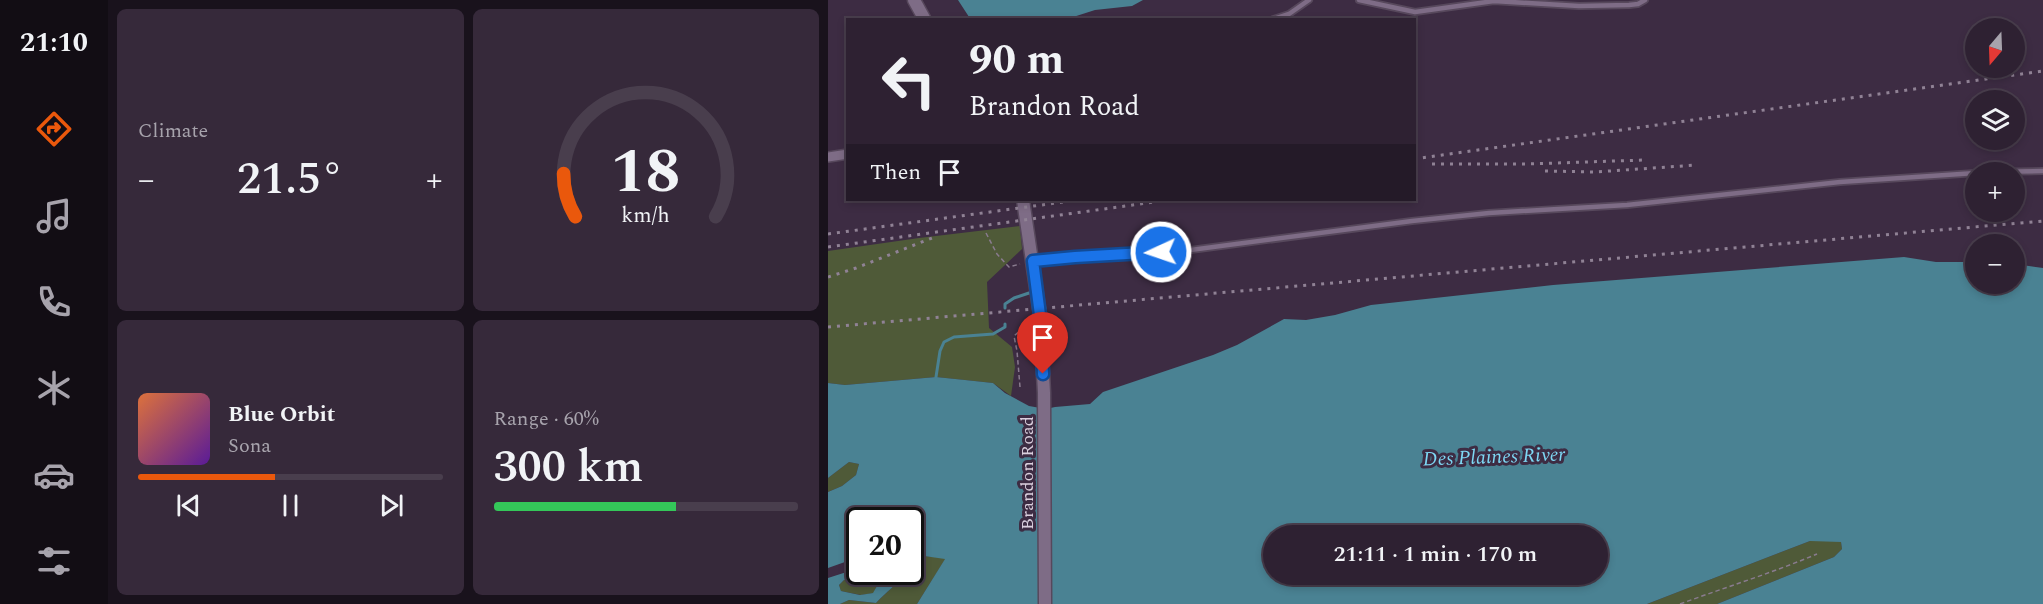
<!DOCTYPE html>
<html lang="en">
<head>
<meta charset="utf-8">
<style>
	body { margin:0; font-family:Spectral,serif; background:#36293a; color:#f1f3f6; height:100vh; display:flex; flex-direction:column; font-size:22px; white-space:nowrap }
	* { box-sizing:border-box; margin:0 }
	p { font-size:20px; color:#a7a3ac }
	.icon { flex:none; width:33px; height:33px; fill:none; stroke:currentColor; stroke-width:2; stroke-linecap:round; stroke-linejoin:round }
	.map { position:relative; flex:1; overflow:hidden }
	.side { display:flex; flex-direction:column; gap:9px; padding:9px; background:#19121c; width:720px }
	.side>* { flex:none }
	.guide { position:absolute; left:18px; top:18px; width:570px; height:183px; border-radius:0px; box-shadow:0 3px 9px #0003,0 0 0 2px #493e4d; background:#2e2132; color:#f1f3f6; overflow:hidden }
	.needle { width:39px; rotate:199deg }
	.buttons { position:absolute; left:1137px; top:18px; display:grid; gap:12px }
	.buttons a { display:grid; place-items:center; width:60px; height:60px; border-radius:50%; background:#2e2132; box-shadow:0 3px 9px #0003,0 0 0 2px #493e4d; font-size:30px }
	.speed { position:absolute; left:18px; top:507px; display:flex; gap:12px; font-size:30px; font-weight:700; text-align:center }
	.speed>* { display:grid; place-content:center; width:78px; height:78px; border-radius:50%; background:#2e2132; box-shadow:0 3px 9px #0003,0 0 0 2px #493e4d; line-height:1 }
	.speed .limit { border:3px solid #111; border-radius:9px; background:#fff; color:#111 }
	.pin { position:absolute; display:grid; place-items:center; width:51px; height:51px; color:#fff; margin:-62px -26px; border-radius:50% 50% 50% 0; rotate:-45deg; box-shadow:0 0 6px #0007 }
	.pin .icon { rotate:45deg }
	.me { position:absolute; width:66px; margin:-33px; rotate:267deg; stroke-linejoin:round; filter:drop-shadow(0 0 4px #0008) }
	.turn { display:flex; align-items:center; gap:21px; height:126px; padding:0 24px; font-size:27px }
	.turn .icon { width:78px; height:78px; stroke-width:2.5 }
	.turn b { display:block; font-size:42px; line-height:51px }
	.then { display:flex; align-items:center; height:57px; padding:0 24px; background:#0003; gap:12px; font-size:22px }
	.big { font-size:45px; font-weight:600; line-height:1.1 }
	.side .card { flex:1; display:flex; flex-direction:column; justify-content:center; gap:9px; min-width:0; padding:0 21px; border-radius:9px; background:#36293a }
	.side .dial { align-items:center; gap:0 }
	.dial svg { height:156px; overflow:visible; fill:none; stroke:#493e4d; stroke-width:7; stroke-linecap:round; text-anchor:middle }
	.dial text { fill:#f1f3f6; stroke:none }
	.song { display:flex; align-items:center; gap:18px }
	.cover { width:72px; height:72px; border-radius:9px; background:linear-gradient(135deg,hsl(20 70% 55%),hsl(270 70% 35%)) }
	.played { height:6px; border-radius:3px; background:linear-gradient(90deg,#ea580c 45%,#493e4d 45%) }
	.keys { display:flex; justify-content:space-around; direction:ltr }
	.heat { display:flex; justify-content:space-between; align-items:center; font-size:33px; direction:ltr }
	.charge { height:9px; border-radius:4px; background:linear-gradient(90deg,#34c759 60%,#493e4d 0) }
	.side .tiles { flex:1; display:grid; gap:9px; grid-template-columns:repeat(2,1fr) }
	.trip { position:absolute; left:435px; top:525px; width:345px; height:60px; border-radius:30px; background:#2e2132; box-shadow:0 3px 9px #0003,0 0 0 2px #493e4d; font-weight:600; line-height:60px; text-align:center }
	main { display:flex; flex:1; min-height:0 }
	.menu { display:flex; flex-direction:column; width:108px; justify-content:space-around; align-items:center; background:#120d14; color:#a7a3ac }
	.menu .icon { width:42px; height:42px }
	.menu .active { color:#ea580c }
	.menu b { font-size:27px; color:#f1f3f6 }
	.map>svg:first-child { display:block }
</style>
</head>
<body>
<main>
<nav class="menu">
<b>21:10</b>
<svg class="icon active" aria-label="directions" viewBox="0 0 24 24"><path d="M12 3l9 9-9 9-9-9zM9 14v-3h6M13 9l2 2-2 2"/></svg>
<svg class="icon" aria-label="music" viewBox="0 0 24 24"><path d="M9 18V5l10-2v13"/><circle cx="6" cy="18" r="3"/><circle cx="16" cy="16" r="3"/></svg>
<svg class="icon" aria-label="phone" viewBox="0 0 24 24"><path d="M5 4h4l2 5-3 2q2 4 5 5l2-3 5 2v4C11 20 4 13 5 4z"/></svg>
<svg class="icon" aria-label="climate" viewBox="0 0 24 24"><path d="M12 3v18M4 7l16 10M4 17L20 7"/></svg>
<svg class="icon" aria-label="car" viewBox="0 0 24 24"><path d="M5 17H2v-5l4-1 3-4h7l3 4 3 1v5h-3M9 17h6M6 11h13"/><circle cx="7" cy="17" r="2"/><circle cx="17" cy="17" r="2"/></svg>
<svg class="icon" aria-label="filters" viewBox="0 0 24 24"><path d="M4 7h16M4 17h16"/><circle cx="9" cy="7" r="2"/><circle cx="15" cy="17" r="2"/></svg>
</nav>
<section class="side">
<div class="tiles">
<div class="card"><p>Climate</p>
<div class="heat"><a>−</a><b class="big">21.5°</b><a>+</a></div>
</div>
<div class="card dial"><svg viewBox="0 0 100 80">
<path d="M14 69A42 42 0 1 1 86 69"/>
<path d="M14 69A42 42 0 0 1 8 47" stroke="#ea580c"/>
<text x="50" y="56" font-size="32" font-weight="700">18</text>
<text x="50" y="72" font-size="11">km/h</text>
</svg></div>
<div class="card">
<div class="song"><i class="cover"></i><div><b>Blue Orbit</b><p>Sona</p></div></div>
<div class="played"></div>
<div class="keys"><svg class="icon" aria-label="previous" viewBox="0 0 24 24"><path d="M18 5L8 12l10 7zM5 5v14"/></svg><svg class="icon" aria-label="pause" viewBox="0 0 24 24"><path d="M8 5v14M16 5v14"/></svg><svg class="icon" aria-label="next" viewBox="0 0 24 24"><path d="M6 5l10 7-10 7zM19 5v14"/></svg></div>
</div>
<div class="card"><p>Range · 60%</p><b class="big">300 km</b><div class="charge"></div></div>
</div>
</section>
<div class="map">
<svg width="1215" height="604" viewBox="0 0 1215 604">
	<rect width="100%" height="100%" fill="#3d2c43"/>
	<path fill="#4f5a38" d="M192 226 194 249 159 282 161 328 184 347 187 367 183 396 165 383 108 377 17 385 0 383V251L91 238Z
		M21 462 31 464 28 475 14 486 0 492V478Z
		M1006 540 1013 542 1014 549 1006 557 889 604H819L982 541Z
		M96 556 118 558 89 604H12L21 600 48 603C58 592 70 584 78 572H82L83 567Z
		M35 572 61 574 65 578 62 582 56 580 49 586 46 593 33 595 13 591 11 585 16 580 30 578Z"/>
	<path fill="#4a8293" fill-rule="evenodd" d="M130 0H315L304 6 267 10 239 19 143 20Z
		M1076 257 1108 262H1147L1148 284H1186L1187 264 1215 268V604H889L1006 557 1014 549 1013 542 982 541 819 604H89L117 559 96 556 83 567V542H84L92 520H32L31 557 0 568V492L14 486 28 475 31 464 21 462 0 478V383L17 385 108 377 137 380 165 383 177 393 201 406 218 409 227 407 262 404 275 392 385 355 409 345 456 319 478 320 507 315 543 305 725 285ZM446 536H770V574H446Z
		M31 568 32 572H78C70 584 58 592 48 603L21 600 12 604H0V578ZM35 572 61 574 65 578 62 582 56 580 49 586 45 593 32 595 13 591 11 585 16 580 30 578Z"/>
	<g fill="none" stroke-linecap="round" stroke-linejoin="round">
		<path stroke="#4a8293" stroke-width="3" d="M177 308V304L186 298 201 293
			M108 377 112 351 116 342 126 337 165 334 177 327V324"/>
		<g stroke="#57485c" stroke-width="8">
			<path id="service" d="M531 0 587 12 666 1 751 6 801 5 810 4 817 0
				M443 20 461 14 481 0
				M1158 172 1215 171
				M205 261 247 257 355 251 584 221 661 213 799 205 1012 182 1148 173"/>
		</g>
		<g stroke="#57485c" stroke-width="12">
			<path id="minor" d="M0 157 20 154"/>
		</g>
		<g stroke="#57485c" stroke-width="15">
			<path id="tertiary" d="M86 0 97 20
				M195 200 212 315 216 393 217 604"/>
		</g>
		<path stroke="#897b8e" stroke-width="1.5" stroke-dasharray="4.5 3" stroke-linecap="butt" d="M158 233 169 254 181 267 192 264
			M192 387 189 351 186 336 201 323
			M852 604C898 587 944 573 989 554"/>
		<use href="#service" stroke="#7e6c86" stroke-width="4.5"/>
		<use href="#minor" stroke="#7e6c86" stroke-width="9"/>
		<use href="#tertiary" stroke="#7e6c86" stroke-width="12"/>
		<path stroke="#908295" stroke-width="3" stroke-dasharray="3 6" stroke-linecap="butt" d="M586 159 1215 71
			M604 164H699L816 160
			M717 171 767 172 869 165
			M0 234 250 200
			M0 247 341 200
			M0 277 28 268 104 238
			M0 327 1215 221"/>
	</g>
	<g fill="none" stroke-linecap="round" stroke-linejoin="round">
		<g stroke="#114b97" stroke-width="15">
			<path id="route" d="M215 374 212 315 205 261 247 257 333 252"/>
		</g>
		<use href="#route" stroke="#1a73e8" stroke-width="10"/>
	</g>
	<g text-anchor="middle" dominant-baseline="central" stroke-width="6" stroke-linejoin="round" paint-order="stroke">
		<g font-size="18" fill="#dacfde" stroke="#3d2c43">
			<text transform="translate(199 473) rotate(-90)">Brandon Road</text>
		</g>
		<g font-size="20" font-style="italic" fill="#7ed8f4" stroke="#3d2c43">
			<text transform="translate(666 457) rotate(-2)">Des Plaines River</text>
		</g>
	</g>
</svg>
<div class="buttons">
<a><svg class="needle" viewBox="-14 -14 28 28"><path d="M0-13l5 13h-10z" fill="#e53935"/><path d="M0 13l5-13h-10z" fill="#a7a3ac"/></svg></a>
<a><svg class="icon" aria-label="layers" viewBox="0 0 24 24"><path d="M12 4l9 5-9 5-9-5zM3 14l9 5 9-5"/></svg></a>
<a>+</a>
<a>−</a>
</div>
<div class="speed"><div class="limit">20</div></div>
<div class="pin" style="left:215px;top:374px;background:#d93025"><svg class="icon" aria-label="arrive" viewBox="0 0 24 24"><path d="M6 21V4h12l-3 4 3 4H6"/></svg></div>
<svg class="me" style="left:333px;top:252px" viewBox="-20 -20 40 40"><circle r="17" fill="#1a73e8" stroke="#fff" stroke-width="3"/><path d="M0-11L8 9 0 5-8 9z" fill="#fff"/></svg>
<div class="trip">21:11 · 1 min · 170 m</div>
<div class="guide">
<div class="turn"><svg class="icon" aria-label="left" viewBox="0 0 24 24"><path d="M17 20v-9H6M10 6l-5 5 5 5"/></svg><div><b>90 m</b>Brandon Road</div></div>
<div class="then">Then<svg class="icon" aria-label="arrive" viewBox="0 0 24 24"><path d="M6 21V4h12l-3 4 3 4H6"/></svg></div>
</div>
</div>
</main>
</body>
</html>
